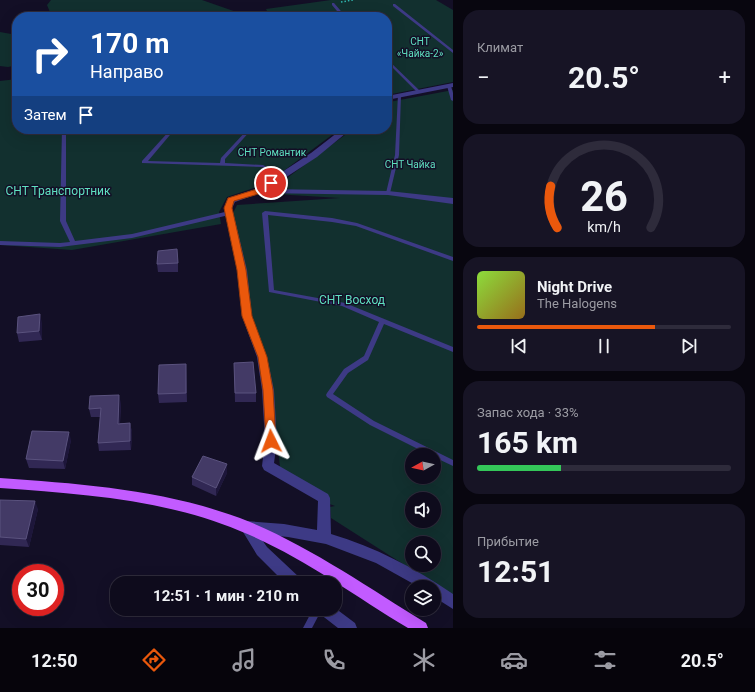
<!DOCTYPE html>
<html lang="ru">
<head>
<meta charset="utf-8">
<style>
	body { margin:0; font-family:Roboto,sans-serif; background:#171425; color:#f1f3f6; height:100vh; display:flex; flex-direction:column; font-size:15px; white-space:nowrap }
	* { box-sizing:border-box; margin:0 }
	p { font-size:13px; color:#9b9ba3 }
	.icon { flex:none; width:22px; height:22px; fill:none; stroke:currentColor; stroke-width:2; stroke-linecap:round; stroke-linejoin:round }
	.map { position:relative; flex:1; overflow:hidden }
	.drawer { display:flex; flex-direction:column; gap:10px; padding:10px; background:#08060f; width:302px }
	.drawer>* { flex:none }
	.banner { position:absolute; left:12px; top:12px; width:380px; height:122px; border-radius:16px; box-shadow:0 4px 16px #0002,0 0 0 1px #2e2b3b; background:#1a4fa0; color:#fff; overflow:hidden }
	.needle { width:26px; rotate:262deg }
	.tools { position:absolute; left:405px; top:448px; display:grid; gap:8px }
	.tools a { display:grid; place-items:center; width:36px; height:36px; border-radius:50%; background:#0e0b1c; box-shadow:0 4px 16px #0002,0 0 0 1px #2e2b3b; font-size:20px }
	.speed { position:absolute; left:12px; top:564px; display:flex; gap:8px; font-size:20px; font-weight:700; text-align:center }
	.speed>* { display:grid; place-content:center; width:52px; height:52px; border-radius:50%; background:#0e0b1c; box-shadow:0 4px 16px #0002,0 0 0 1px #2e2b3b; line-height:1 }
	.speed .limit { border:6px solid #d22; background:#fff; color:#111 }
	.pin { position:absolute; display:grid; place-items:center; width:34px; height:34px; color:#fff; margin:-17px; border:2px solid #fff; border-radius:50%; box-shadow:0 1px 4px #0007 }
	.me { position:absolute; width:44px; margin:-22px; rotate:357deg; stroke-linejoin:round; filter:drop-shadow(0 0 3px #0008) }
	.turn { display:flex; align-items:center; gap:14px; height:84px; padding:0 12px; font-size:18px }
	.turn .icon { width:52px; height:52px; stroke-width:2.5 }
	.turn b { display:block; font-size:28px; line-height:34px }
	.then { display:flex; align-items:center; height:38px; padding:0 12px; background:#0003; gap:8px; font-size:15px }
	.big { font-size:30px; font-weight:700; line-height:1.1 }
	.drawer .card { flex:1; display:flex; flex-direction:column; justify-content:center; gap:6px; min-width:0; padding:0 14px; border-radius:16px; background:#171425 }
	.drawer .dial { align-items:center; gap:0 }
	.dial svg { height:104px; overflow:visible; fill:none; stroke:#2e2b3b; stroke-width:7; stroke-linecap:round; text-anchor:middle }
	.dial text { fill:#f1f3f6; stroke:none }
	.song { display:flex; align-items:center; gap:12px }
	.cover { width:48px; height:48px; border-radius:6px; background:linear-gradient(135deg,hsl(90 70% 55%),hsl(40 70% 35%)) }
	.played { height:4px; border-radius:2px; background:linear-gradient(90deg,#ea580c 70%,#2e2b3b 70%) }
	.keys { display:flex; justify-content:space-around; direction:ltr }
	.heat { display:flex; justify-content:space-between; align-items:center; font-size:22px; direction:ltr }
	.charge { height:6px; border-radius:3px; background:linear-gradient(90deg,#34c759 33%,#2e2b3b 0) }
	.trip { position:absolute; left:110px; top:576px; width:232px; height:40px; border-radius:16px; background:#0e0b1c; box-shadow:0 4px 16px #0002,0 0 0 1px #2e2b3b; font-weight:700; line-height:40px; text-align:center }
	.tabs { display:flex; height:64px; justify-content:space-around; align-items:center; background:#06040b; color:#9b9ba3 }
	.tabs .icon { width:28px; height:28px }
	.tabs .active { color:#ea580c }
	.tabs b { font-size:18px; color:#f1f3f6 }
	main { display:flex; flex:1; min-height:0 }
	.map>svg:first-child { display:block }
</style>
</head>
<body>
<main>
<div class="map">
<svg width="453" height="628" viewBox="0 0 453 628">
	<rect width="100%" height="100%" fill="#130f26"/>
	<path fill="#12302f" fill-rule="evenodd" d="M51 0H202L245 15 244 17H52L47 5Z
		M331 0H436L453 10V82L387 95V17H270L266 9Z
		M0 32 17 35V65L8 67 0 66Z
		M17 79V129H340L274 178 257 187 227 197 219 212 221 224 72 250 0 245V81Z
		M453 90V596L331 518 330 507 335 506 319 500 281 477 270 373 250 308 233 213 237 205 340 198 274 194 287 178 353 129H387V104L389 102ZM412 455H434V477H412ZM412 499H434V521H412ZM412 543H434V565H412Z"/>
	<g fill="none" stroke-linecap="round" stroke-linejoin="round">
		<path stroke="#2fb8b0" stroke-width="1.5" stroke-dasharray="1.5 2" stroke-linecap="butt" d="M341 2 353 0"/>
		<path fill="#3d3a85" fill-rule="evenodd" d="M332 3H334L346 17H342L332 5Z
			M393 4H395L453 50V53L393 6Z
			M387 59 419 90V92H417L387 62Z
			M448 85 451 86 453 93V101L451 100 447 86Z
			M398 94 401 95 399 155 390 193 388 194 386 193 395 155Z
			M62 129H66V221L75 241 132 234 229 211 232 213 229 215 132 238 60 247 0 245V241L60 243 70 242 60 221Z
			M171 129H175L148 161 220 163 221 158 248 129H252L225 159V163L263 165 285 176V177H281L262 167 142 163V161Z
			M265 211 332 218 357 223 453 257V261L356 226 332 222 268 215 274 290 345 303 453 347V352L384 324 368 360 348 373 333 394 374 421 453 460V466L434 457V455H430L370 425 327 397 326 395 327 393 344 369 364 356 379 322 342 306 269 292 262 213Z
			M313 609H322L312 628H303Z"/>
		<path fill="#3d3a85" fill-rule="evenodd" d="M453 83V87L387 100V96Z
			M342 129H351L317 157 268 189 388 191 453 198V204L388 195 260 193 235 202 232 208 247 270 252 316 267 357 274 390 277 441 274 463 328 494 330 498 331 534C375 547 415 568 453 594V609L434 597V587H419L376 563 326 544 288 537 258 534 267 547 300 578 302 583H285L257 555 240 527 241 523 246 521 284 524 317 530 318 501 264 470 262 466 265 441 262 390 257 357 242 316 237 270 224 208 228 198 256 189 311 153Z
			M335 608 355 623 357 628H338L320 614 318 609Z"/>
		<path fill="#c25bff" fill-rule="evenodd" d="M0 478C85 484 170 490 250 522 312 548 369 588 426 623L428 628H408C353 595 300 555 240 531 164 499 81 494 0 488Z"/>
	</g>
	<path fill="#312854" d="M178 258V272H158L157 264Z
		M42 323V340L19 342 17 333Z
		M234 363 256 393V402H235Z
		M186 364 187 402 159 403 158 394Z
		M121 403 120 423H130L132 432 131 450 99 451 98 443 100 417H91L89 409Z
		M71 440 65 469 29 468 26 459Z
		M227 473 216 496 192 485V477Z
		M0 500 38 509 29 547 0 545Z"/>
	<path fill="#1d163a" d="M40 314 42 323V340L39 331Z
		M119 395 121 403 119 432 118 424Z
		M130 423 132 432 131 450 130 441Z
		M69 432 71 440 65 469 63 461Z
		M227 464V473L216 496V488Z
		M35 501 38 509 29 547 26 539Z"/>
	<path fill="#433a66" stroke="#5a527e" d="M177 249 178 263 157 264 158 251Z
		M40 314 39 331 17 333 18 317Z
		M253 362 256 393H235L234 363Z
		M186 364V393L158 394 159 365Z
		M119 395 118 424 130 423V441L98 443 101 408 89 409 90 396Z
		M32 431 69 432 63 461 26 459Z
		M203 456 227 464 216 488 192 477Z
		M0 500 35 501 26 539 0 537Z"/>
	<path fill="#ea580c" stroke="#983908" d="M268 182 275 183 262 193 234 201 232 208 246 270 252 316 267 357 273 390 276 441 275 444H267L266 441 263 390 258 357 242 316 237 270 224 208 228 198 257 189Z"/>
	<g text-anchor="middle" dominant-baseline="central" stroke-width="3" stroke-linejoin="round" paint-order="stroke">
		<g font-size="10" fill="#5fe0c0" stroke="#130f26">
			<text x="420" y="41">СНТ<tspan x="420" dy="12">«Чайка-2»</tspan></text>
			<text x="272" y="152">СНТ Романтик</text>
			<text x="410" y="164">СНТ Чайка</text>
		</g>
		<g font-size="12" fill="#5fe0c0" stroke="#130f26">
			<text x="58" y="191">СНТ Транспортник</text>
			<text x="352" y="300">СНТ Восход</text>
		</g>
	</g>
</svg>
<div class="tools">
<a><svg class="needle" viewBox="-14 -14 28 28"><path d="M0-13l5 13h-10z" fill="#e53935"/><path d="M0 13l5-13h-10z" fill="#9b9ba3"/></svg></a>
<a><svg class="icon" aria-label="sound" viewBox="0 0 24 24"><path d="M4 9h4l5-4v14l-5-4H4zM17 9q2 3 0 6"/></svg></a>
<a><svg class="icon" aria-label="search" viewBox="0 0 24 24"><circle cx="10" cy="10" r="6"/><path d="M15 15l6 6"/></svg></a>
<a><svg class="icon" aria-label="layers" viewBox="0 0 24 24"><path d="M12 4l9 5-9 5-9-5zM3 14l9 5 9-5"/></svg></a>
</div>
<div class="speed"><div class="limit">30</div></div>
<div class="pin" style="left:271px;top:183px;background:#d93025"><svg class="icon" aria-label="arrive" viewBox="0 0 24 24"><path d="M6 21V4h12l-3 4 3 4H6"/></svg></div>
<svg class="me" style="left:271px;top:441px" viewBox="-20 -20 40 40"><path d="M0-17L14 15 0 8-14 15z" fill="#ea580c" stroke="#fff" stroke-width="4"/></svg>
<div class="trip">12:51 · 1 мин · 210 m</div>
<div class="banner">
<div class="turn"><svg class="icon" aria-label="right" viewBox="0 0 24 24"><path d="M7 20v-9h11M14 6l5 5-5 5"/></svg><div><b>170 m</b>Направо</div></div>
<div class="then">Затем<svg class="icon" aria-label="arrive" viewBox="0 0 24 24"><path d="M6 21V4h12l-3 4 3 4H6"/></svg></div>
</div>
</div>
<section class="drawer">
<div class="card"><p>Климат</p>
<div class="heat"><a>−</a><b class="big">20.5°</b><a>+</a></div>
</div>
<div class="card dial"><svg viewBox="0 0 100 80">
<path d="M14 69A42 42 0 1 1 86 69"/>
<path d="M14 69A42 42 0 0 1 9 37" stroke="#ea580c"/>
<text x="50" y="56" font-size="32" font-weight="700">26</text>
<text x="50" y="72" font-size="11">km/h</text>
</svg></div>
<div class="card">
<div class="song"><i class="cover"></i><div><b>Night Drive</b><p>The Halogens</p></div></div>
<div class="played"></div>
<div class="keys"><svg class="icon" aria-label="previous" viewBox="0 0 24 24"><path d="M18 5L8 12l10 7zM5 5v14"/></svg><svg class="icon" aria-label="pause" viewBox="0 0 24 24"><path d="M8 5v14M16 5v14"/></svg><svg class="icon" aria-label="next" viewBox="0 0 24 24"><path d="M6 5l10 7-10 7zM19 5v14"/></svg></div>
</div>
<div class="card"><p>Запас хода · 33%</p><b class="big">165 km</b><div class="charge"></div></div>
<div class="card"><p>Прибытие</p><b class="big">12:51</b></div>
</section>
</main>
<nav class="tabs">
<b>12:50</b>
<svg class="icon active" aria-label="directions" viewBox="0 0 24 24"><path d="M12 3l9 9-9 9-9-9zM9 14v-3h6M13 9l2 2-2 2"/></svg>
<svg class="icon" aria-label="music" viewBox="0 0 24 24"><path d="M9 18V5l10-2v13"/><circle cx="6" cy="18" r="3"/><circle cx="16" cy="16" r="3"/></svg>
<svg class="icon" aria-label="phone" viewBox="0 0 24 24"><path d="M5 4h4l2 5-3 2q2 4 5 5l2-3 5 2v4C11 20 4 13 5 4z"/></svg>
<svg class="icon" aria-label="climate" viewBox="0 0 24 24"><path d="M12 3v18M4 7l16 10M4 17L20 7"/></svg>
<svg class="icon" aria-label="car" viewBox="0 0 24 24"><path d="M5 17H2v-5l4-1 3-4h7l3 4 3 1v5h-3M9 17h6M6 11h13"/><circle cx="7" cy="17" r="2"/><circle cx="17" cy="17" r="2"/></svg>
<svg class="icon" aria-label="filters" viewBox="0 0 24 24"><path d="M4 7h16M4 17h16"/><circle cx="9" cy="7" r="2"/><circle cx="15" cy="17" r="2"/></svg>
<b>20.5°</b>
</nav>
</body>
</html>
